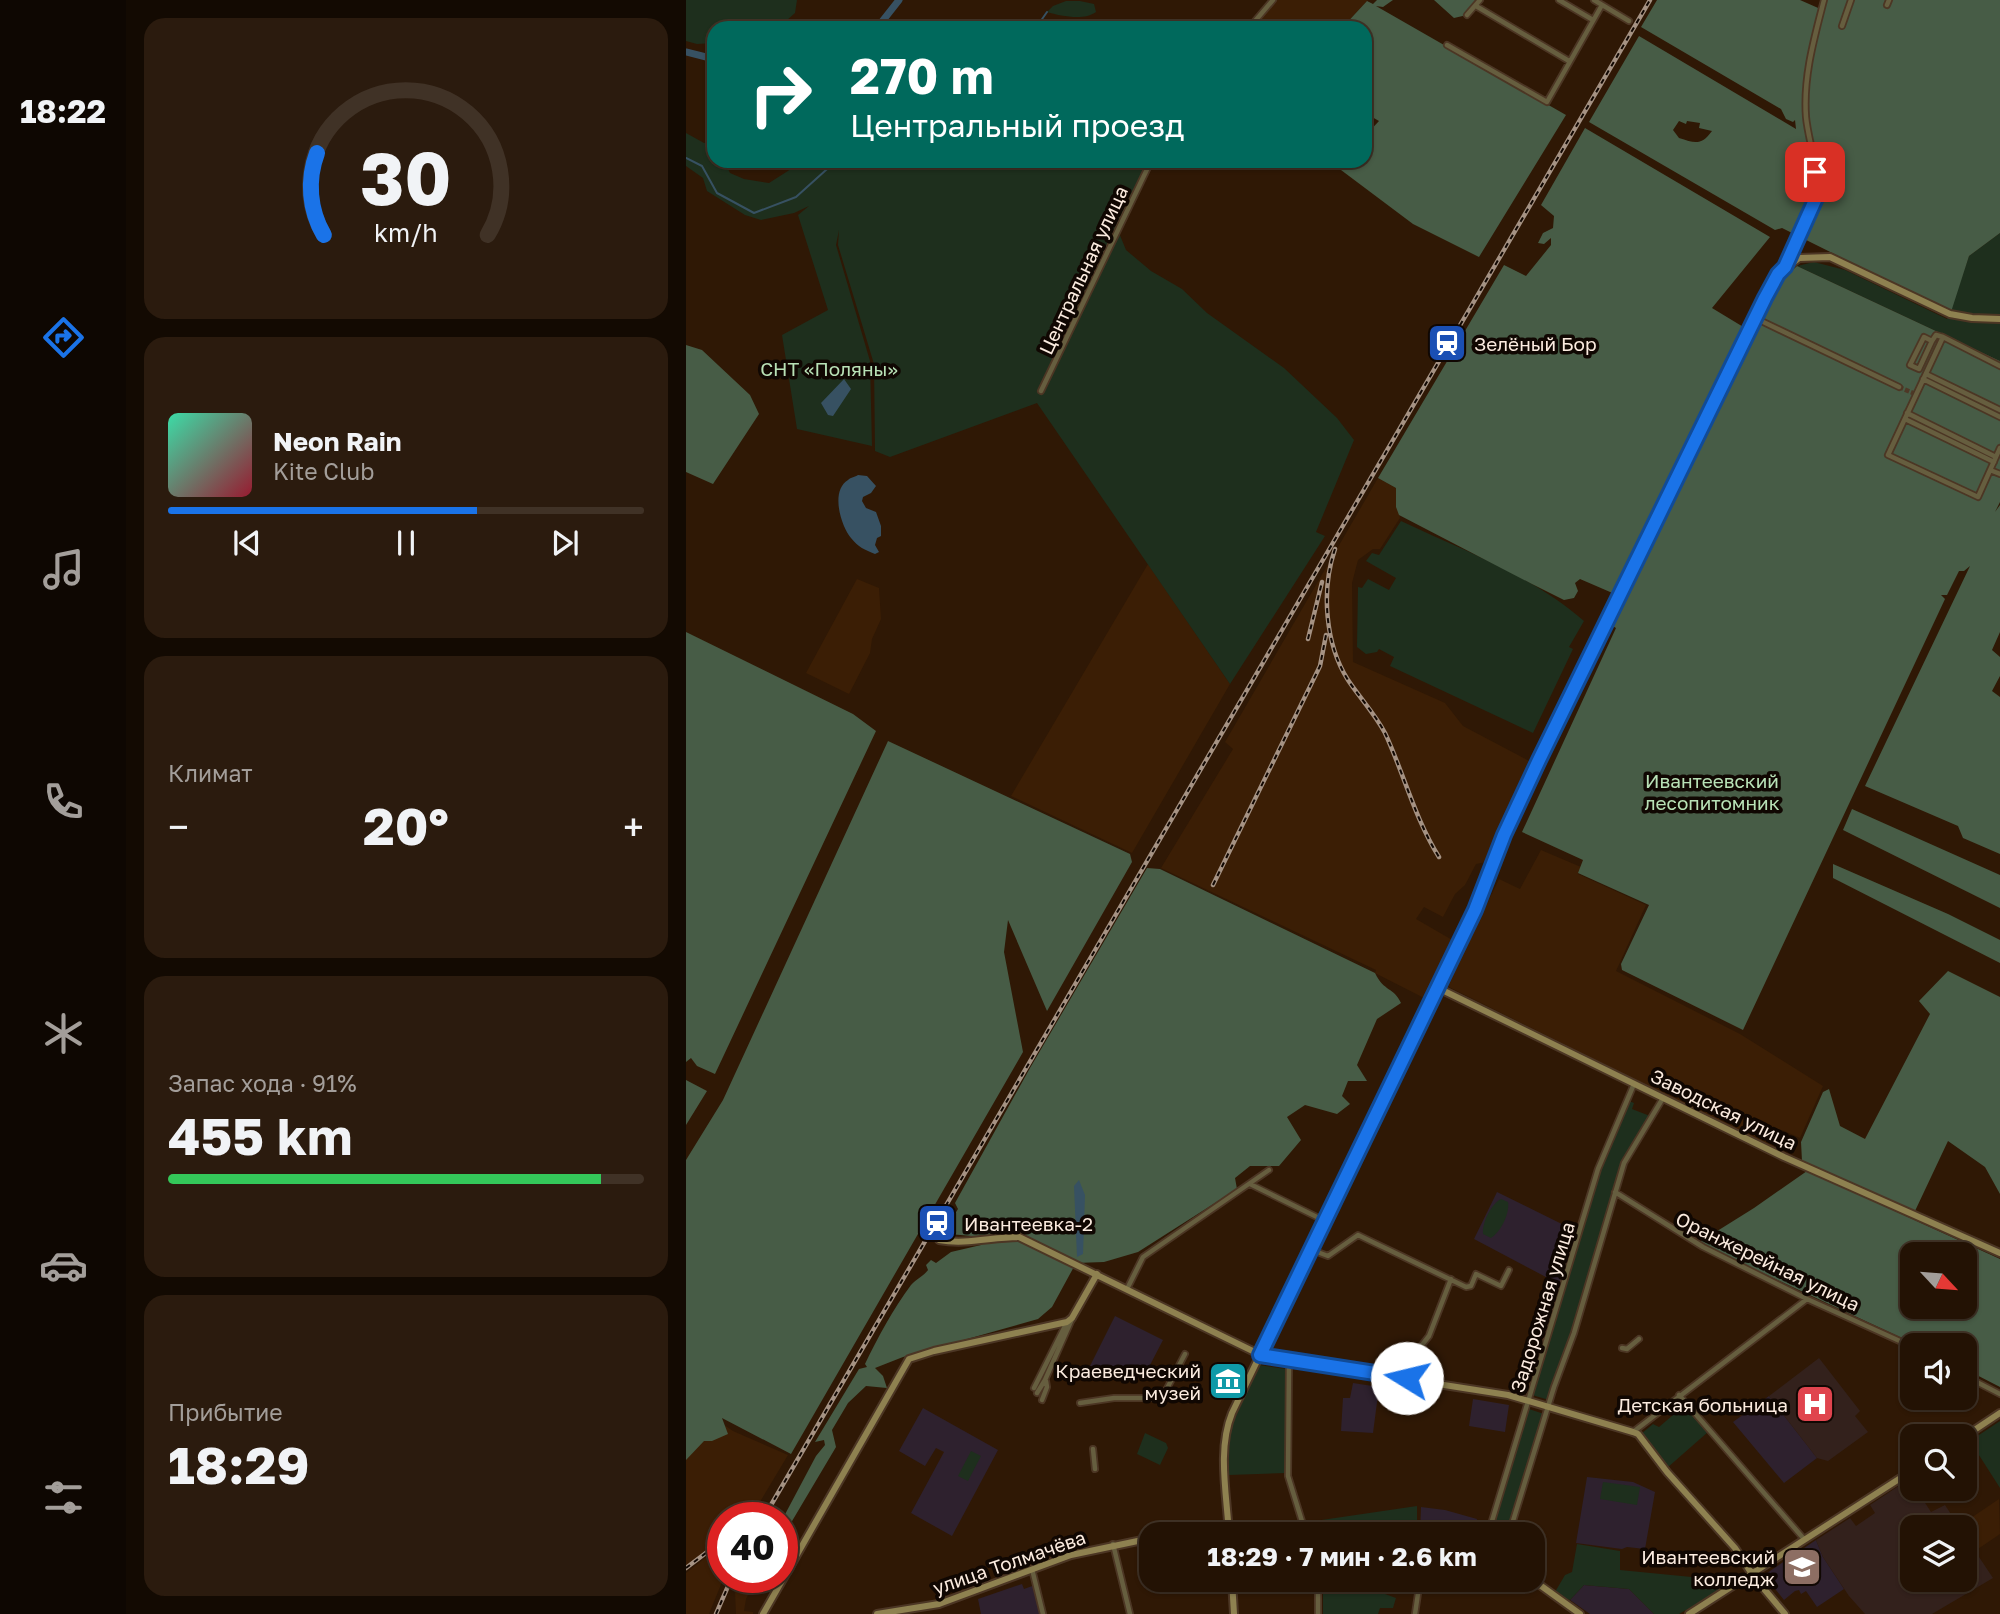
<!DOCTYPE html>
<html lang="ru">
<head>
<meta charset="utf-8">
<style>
	body { margin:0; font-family:"Golos Text",sans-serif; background:#2b1b0e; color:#f1f3f6; height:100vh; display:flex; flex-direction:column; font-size:26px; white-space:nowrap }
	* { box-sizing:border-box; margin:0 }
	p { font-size:23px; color:#a39e9a }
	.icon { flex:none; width:38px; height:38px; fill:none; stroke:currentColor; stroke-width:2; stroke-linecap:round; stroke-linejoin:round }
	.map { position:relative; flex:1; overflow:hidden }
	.side { display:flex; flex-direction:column; gap:18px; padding:18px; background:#130a02; width:560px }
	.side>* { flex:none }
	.guide { position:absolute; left:21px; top:21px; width:665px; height:147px; border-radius:21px; box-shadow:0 2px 5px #0004,0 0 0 2px #403226; background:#00695c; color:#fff; overflow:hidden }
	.needle { width:46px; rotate:116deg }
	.controls { position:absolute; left:1214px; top:1242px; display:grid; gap:14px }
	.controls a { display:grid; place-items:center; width:77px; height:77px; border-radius:14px; background:#231204; box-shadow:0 2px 5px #0004,0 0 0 2px #403226; font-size:35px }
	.speed { position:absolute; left:21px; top:1502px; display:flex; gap:14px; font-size:35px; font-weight:700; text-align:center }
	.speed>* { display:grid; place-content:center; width:91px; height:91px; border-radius:50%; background:#231204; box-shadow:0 2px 5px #0004,0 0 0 2px #403226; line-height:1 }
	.speed .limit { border:10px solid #d22; background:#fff; color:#111 }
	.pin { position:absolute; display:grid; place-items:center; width:60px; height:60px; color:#fff; margin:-30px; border-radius:14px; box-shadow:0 4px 10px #0006 }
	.me { position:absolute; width:77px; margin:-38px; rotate:279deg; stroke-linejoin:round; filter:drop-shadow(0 0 5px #0008) }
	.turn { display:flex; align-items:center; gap:24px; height:147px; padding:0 28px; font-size:32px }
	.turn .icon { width:91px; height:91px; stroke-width:2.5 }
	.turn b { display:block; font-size:49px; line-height:60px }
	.big { font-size:52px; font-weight:700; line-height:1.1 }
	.side .widget { flex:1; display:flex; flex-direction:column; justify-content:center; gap:10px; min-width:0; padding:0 24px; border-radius:21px; background:#2b1b0e }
	.side .dial { align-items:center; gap:0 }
	.dial svg { height:182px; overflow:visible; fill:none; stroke:#403226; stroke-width:7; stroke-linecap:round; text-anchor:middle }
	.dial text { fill:#f1f3f6; stroke:none }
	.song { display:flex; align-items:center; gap:21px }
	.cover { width:84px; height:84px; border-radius:10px; background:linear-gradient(135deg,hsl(160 70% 55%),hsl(350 70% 35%)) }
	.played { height:7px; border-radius:4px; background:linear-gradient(90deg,#1a73e8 65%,#403226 65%) }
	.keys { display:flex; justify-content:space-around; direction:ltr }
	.heat { display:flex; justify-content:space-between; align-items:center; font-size:38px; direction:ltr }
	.charge { height:10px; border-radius:5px; background:linear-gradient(90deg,#34c759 91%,#403226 0) }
	.trip { position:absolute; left:453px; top:1522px; width:406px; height:70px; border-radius:21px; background:#231204; box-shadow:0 2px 5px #0004,0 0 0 2px #403226; font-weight:700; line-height:70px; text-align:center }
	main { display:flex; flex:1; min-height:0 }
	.tabs { display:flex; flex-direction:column; width:126px; justify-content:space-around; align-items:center; background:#0e0702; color:#a39e9a }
	.tabs .icon { width:49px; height:49px }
	.tabs .current { color:#1a73e8 }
	.tabs b { font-size:32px; color:#f1f3f6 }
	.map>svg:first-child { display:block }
</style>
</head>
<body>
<main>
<nav class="tabs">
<b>18:22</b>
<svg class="icon current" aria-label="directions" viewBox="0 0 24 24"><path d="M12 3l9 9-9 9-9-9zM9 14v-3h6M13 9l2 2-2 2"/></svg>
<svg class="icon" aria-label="music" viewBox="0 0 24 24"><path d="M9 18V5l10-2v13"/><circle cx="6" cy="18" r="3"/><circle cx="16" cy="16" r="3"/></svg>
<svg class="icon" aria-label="phone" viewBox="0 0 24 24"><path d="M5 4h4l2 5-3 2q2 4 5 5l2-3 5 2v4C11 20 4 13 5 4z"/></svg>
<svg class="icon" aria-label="climate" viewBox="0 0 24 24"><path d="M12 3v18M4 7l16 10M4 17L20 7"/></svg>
<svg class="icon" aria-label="car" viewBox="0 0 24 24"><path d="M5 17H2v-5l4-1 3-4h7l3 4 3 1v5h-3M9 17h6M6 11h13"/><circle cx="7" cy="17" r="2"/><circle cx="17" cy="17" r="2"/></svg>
<svg class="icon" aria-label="filters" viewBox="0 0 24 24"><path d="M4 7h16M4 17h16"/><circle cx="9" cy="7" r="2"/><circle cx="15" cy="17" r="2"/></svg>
</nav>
<section class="side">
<div class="widget dial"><svg viewBox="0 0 100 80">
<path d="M14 69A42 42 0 1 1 86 69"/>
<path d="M14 69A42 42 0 0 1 11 33" stroke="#1a73e8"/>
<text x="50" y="56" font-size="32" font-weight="700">30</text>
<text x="50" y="72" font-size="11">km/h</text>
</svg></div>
<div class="widget">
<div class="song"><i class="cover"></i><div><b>Neon Rain</b><p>Kite Club</p></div></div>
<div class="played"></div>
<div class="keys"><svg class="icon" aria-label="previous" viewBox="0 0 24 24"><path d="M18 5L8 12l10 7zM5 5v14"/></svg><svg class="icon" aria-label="pause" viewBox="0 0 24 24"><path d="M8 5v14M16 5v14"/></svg><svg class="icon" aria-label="next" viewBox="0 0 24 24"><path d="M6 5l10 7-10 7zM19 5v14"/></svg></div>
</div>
<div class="widget"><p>Климат</p>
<div class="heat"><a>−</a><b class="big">20°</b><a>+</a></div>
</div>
<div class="widget"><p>Запас хода · 91%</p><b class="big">455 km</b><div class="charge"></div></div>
<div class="widget"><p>Прибытие</p><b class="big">18:29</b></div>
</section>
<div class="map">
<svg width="1314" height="1614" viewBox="0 0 1314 1614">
	<rect width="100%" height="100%" fill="#2f1805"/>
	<path fill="#3b1e05" d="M587 0H682L656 28H563Z
		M692 478 710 488 714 518 694 549H687L672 560 666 583 667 662 759 703 777 726 847 763 800 862 790 864 779 885 769 894 757 917 738 907 730 919 768 941 738 998 689 973 690 970 475 868 547 749 539 742Z
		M462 564 544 684 446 853 325 796Z
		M171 579 193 588 195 619 186 639 184 653 163 694 120 673Z
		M855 850 895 867 892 874 960 905 930 971 1054 1034 1137 1086 1114 1138 1096 1130 1087 1148 761 986 813 879 834 889Z
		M31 1420 47 1431 102 1455 65 1517H37V1540L0 1568V1437Z
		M1313 1499 1314 1534 1289 1551 1279 1536V1528L1273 1526Z
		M37 1544 38 1577 23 1614H0V1573Z
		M57 1577H92L90 1582 69 1581 60 1599 58 1611 67 1612V1614H50L49 1592Z"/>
	<path fill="#2e212e" d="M811 1192 892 1232 875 1285 788 1239Z
		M429 1316 477 1340 463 1367 404 1366Z
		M667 1383 693 1387 687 1433 655 1431 657 1398H664Z
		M1083 1396 1131 1458 1098 1483 1047 1422Z
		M787 1399 823 1405 819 1432 783 1426Z
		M237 1408 312 1450 266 1536 225 1513 258 1452 250 1448 239 1466 213 1451Z
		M901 1477 947 1482 969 1492 959 1549 941 1547 936 1549 890 1543Z
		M735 1507 759 1510 791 1519 788 1535 734 1534Z
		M1130 1540 1137 1557 1158 1589 1131 1607 1120 1591 1115 1594 1113 1590 1109 1591 1098 1600 1078 1575Z
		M336 1584 338 1589 349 1585 356 1614H295L292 1599Z
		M898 1585 943 1589 968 1614H904L884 1600Z"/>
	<path fill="#33211c" d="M1133 1358 1174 1411 1169 1416 1182 1432 1142 1461 1131 1458 1083 1396Z
		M1223 1479 1227 1489H1230L1245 1512 1259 1505 1274 1528H1227V1580H1279V1536L1307 1578 1246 1614H1179L1163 1596 1137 1557 1130 1540 1164 1518 1170 1526 1189 1513 1184 1505Z"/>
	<path fill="#1e2f1d" d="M0 0H111L109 13 92 28H28V43L11 44 0 41Z
		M380 1H394L408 4 410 12C398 21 375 16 361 12L367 6Z
		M0 133 18 143 28 142V161H44L40 165 44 173 58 179 83 183 116 162 122 161H464L431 228 440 250 465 271 496 289 521 313 598 368 651 418 668 440 630 532 639 536 544 684 351 403 204 457 189 451 188 364 152 245 153 230 150 245 184 361 186 446 111 429 96 335 142 310 112 215 123 206 108 213 75 220 59 215 21 191 17 178 0 166Z
		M1314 233V361L1111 266 1128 262 1159 270 1261 319 1283 256Z
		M715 521C776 550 846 575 898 621L883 647 887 649 847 733 704 666 708 657 693 649 691 652 680 654 671 647 672 587 676 588 682 579 703 590 710 578 680 561 686 553 693 555Z
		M941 1100 948 1103 946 1109 964 1116C935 1156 926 1205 912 1251 897 1301 881 1351 863 1400L846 1395 911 1174Z
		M815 1199 822 1202C824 1213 815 1232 805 1238L797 1234C796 1223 805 1204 815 1199Z
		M573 1365 600 1369V1473L543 1475 542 1440 544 1429Z
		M995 1401 1022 1432 981 1468 955 1434 967 1424 973 1427 987 1415Z
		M843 1409 858 1414 821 1531 809 1521Z
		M1314 1421V1488L1284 1441Z
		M459 1433 480 1443 482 1448 474 1465 451 1454Z
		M285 1451 295 1456 282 1481 272 1476Z
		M917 1482 954 1487 951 1505 914 1499Z
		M731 1506V1534L622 1525V1522Z
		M891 1544 934 1551V1570L1026 1579 1035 1590 993 1614H968L943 1589 898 1585 884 1600 875 1598 869 1592 879 1575 886 1572Z
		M637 1589 699 1594 710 1598 707 1608H694L692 1614H637Z"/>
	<path fill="#475c46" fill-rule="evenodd" d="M691 0H707L697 7 690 6 880 115 793 257 727 224 651 167 657 161H679V136L693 121 679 113V28H656L681 1 687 4Z
		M748 0H792L781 15 768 18Z
		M971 0H1114L1139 11 1137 0H1314V233L1283 256 1265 312 1096 228 1089 230 903 122 953 36 1110 129 1109 120 1107 122 1100 119 1095 109 955 27ZM993 121 1000 124 1001 121 1014 123 1013 128 1026 131C1015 146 1009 143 993 138L987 130Z
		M899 128 1084 237 1026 308 1059 328 1083 281 1095 280 1111 266 1314 361V502L1309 512 1314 505V632L1306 650 1314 657V676L1306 691 1314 697V854L1277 838 1272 826 1179 786 1284 566 1278 571H1273L1261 595H1255L1259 599 1057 1030 936 970 935 964 963 905 892 873 897 860 836 832 930 628 925 625 938 598 894 579 889 583 892 591 888 598 878 600 846 584 713 515 710 507V488L692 478 818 265 840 276 865 245V238L858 244 852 243 857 233 867 228 868 216 855 205Z
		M0 345 16 350 64 395 73 414 27 484 0 472Z
		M0 632 167 714 190 731 29 1074 11 1066 5 1058 0 1062Z
		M202 741 444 854 446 862 361 1011 322 920 318 952 337 1052 105 1454 36 1418 42 1434 26 1441H18L0 1460V1160L37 1100Z
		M1166 809 1314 875V908L1157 830Z
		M1147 864 1262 914 1314 940V963L1147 878Z
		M461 868 474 869 689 973C698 992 708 987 715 1003L691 1019 671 1065 681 1081H662L656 1096 664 1104 651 1114 619 1105 601 1117 615 1140 593 1166H564L549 1178 551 1189 452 1252 418 1262 390 1263 366 1307 352 1319 217 1357 189 1368 197 1376 201 1388 180 1386 162 1403 146 1430 150 1447 96 1538V1520L130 1456 139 1445 138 1440 129 1442 173 1369 181 1367 179 1364C192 1337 207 1309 225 1285 230 1279 238 1276 242 1270L240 1265 245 1260 250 1263 265 1252 295 1245 299 1242 297 1237 263 1234 258 1231 272 1209 269 1203 344 1068Z
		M1262 971 1314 997V1194L1299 1167 1262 1141 1229 1211 1116 1161 1115 1142 1137 1092 1143 1089 1154 1126 1179 1139 1244 1014 1233 1001Z
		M0 1080 21 1091 0 1125Z
		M1121 1171 1314 1259V1387L1279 1369V1346H1233L1012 1243 1068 1208ZM1227 1255H1279V1307H1227Z"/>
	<path fill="#375162" d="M158 379 165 389 147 416 142 415 135 403Z
		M172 475 181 476 190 486 185 493 177 497 176 501 180 508 190 512 195 526V536L191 538 189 545 193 552 189 554C179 550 172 547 165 538 155 526 144 491 162 480 165 477 169 477 172 475Z
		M393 1180 399 1195 397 1254 391 1257 388 1186Z"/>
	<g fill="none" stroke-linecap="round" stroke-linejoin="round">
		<path stroke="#375162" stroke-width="2" d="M346 28 354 22 361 12
			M0 158 16 166 31 193 68 213 110 197 150 161"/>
		<path stroke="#375162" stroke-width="7" d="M191 28 213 0
			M0 52 28 59"/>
		<path stroke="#4e3826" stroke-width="4.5" stroke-dasharray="4.5 2" stroke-linecap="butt" d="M1213 387 1227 393"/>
		<g stroke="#4c3624" stroke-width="8">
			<path id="street" d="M873 0 907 20
				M908 0 943 21
				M1201 5 1203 0
				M790 6 883 61
				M781 15 794 0
				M1156 26 1165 0
				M563 28 587 0
				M761 45 861 102 916 5
				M1099 267C1109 245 1125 221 1130 198 1135 176 1122 140 1120 117 1117 77 1128 39 1138 0
				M1069 318 1213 387
				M1246 341 1233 369 1224 365 1238 337 1246 341 1250 335 1257 337
				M1314 366 1257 337 1202 455 1292 497 1314 448
				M1240 374 1314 410
				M1237 379 1314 417
				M355 391 465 161
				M1221 413 1310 457
				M1219 419 1308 462
				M1304 470 1314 474
				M564 1184 639 1221
				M929 1192 1017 1247 1121 1299 1227 1347
				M634 1253 642 1256 672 1235 780 1287 785 1286 790 1274 815 1286 823 1270
				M441 1289 457 1257 583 1170
				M936 1348 941 1349 953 1339
				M603 1361 602 1476 619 1531
				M1279 1376 1314 1394
				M721 1378 728 1355 743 1336 765 1279
				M348 1388 381 1322
				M351 1393 359 1380 386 1319
				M993 1395 1118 1539
				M356 1400 361 1387 360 1381
				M394 1403 428 1398H476L499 1354
				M947 1432 1121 1299
				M407 1449 409 1469
				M823 1534 868 1387 888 1333 938 1163 977 1098
				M823 1535 806 1521 912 1169 948 1084
				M427 1544 444 1614
				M346 1569 357 1614
				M632 1580V1614
				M729 1614 734 1580"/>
		</g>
		<g stroke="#4c3624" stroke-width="10">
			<path id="secondary" d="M750 987 1098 1157 1314 1253
				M253 1240C280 1245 306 1237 333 1237L579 1357 822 1395 947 1432 952 1434 981 1472 1049 1548 1068 1577 1099 1614
				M1278 1437 1314 1413
				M527 1535 637 1531 702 1535
				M543 1535C541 1495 531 1450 546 1413L789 910 818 835 853 760 1092 274 1113 258 1144 257 1264 314 1286 318 1314 319
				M546 1580 548 1614
				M847 1580 894 1614
				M77 1614 223 1359 248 1351 381 1322 386 1318 411 1274
				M191 1614 253 1604 385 1555 466 1538
				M1003 1614 1227 1470"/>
		</g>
		<use href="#street" stroke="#665e3f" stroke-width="4.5"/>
		<use href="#secondary" stroke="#8e8150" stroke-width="6"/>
		<g stroke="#a59283" stroke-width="4.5">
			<path id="rail" d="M649 549C635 590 639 644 662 680 674 698 689 714 699 733 718 774 729 819 753 857
				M622 639 636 582
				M527 885 634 666 640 635
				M78 1517 964 0
				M0 1568 37 1540
				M30 1614 46 1577"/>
		</g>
		<use href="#rail" stroke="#100702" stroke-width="2" stroke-dasharray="5" stroke-linecap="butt"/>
	</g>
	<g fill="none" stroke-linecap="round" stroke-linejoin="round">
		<g stroke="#114b97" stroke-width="18">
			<path id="route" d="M721 1378 574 1355 789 910 818 835 853 760 1079 298 1092 274 1099 267 1130 198 1129 172"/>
		</g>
		<use href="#route" stroke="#1a73e8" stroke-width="12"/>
	</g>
	<defs>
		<g id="station-square" transform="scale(2.0125)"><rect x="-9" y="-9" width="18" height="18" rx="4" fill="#1a4fb4" stroke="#100702"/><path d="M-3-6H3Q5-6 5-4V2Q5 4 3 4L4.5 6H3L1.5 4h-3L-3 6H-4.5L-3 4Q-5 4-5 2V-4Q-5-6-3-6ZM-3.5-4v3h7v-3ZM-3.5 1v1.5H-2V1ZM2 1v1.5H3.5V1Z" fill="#fff"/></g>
		<g id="museum-square" transform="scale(2.0125)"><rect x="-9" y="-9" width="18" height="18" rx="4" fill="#0f9aa8" stroke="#100702"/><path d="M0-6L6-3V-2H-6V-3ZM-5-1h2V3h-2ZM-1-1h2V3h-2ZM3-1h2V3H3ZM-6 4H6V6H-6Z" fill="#fff"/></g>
		<g id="hospital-square" transform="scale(2.0125)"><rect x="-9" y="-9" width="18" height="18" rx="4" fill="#e0444e" stroke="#100702"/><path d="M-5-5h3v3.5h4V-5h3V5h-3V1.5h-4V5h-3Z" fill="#fff"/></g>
		<g id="university-square" transform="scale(2.0125)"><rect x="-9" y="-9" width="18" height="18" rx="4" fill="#8d6e63" stroke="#100702"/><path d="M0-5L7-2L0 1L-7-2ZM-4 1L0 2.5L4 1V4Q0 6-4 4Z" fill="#fff"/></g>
	</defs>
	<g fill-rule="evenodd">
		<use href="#station-square" x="761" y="343"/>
		<use href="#station-square" x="251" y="1223"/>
		<use href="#museum-square" x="542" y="1381"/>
		<use href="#hospital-square" x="1129" y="1404"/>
		<use href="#university-square" x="1116" y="1567"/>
	</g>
	<g text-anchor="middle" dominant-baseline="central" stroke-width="7" stroke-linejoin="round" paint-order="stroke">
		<g font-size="19" fill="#fbebdf" stroke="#100702">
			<text transform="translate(397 270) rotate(-65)">Центральная улица</text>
			<text transform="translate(1038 1109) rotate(26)">Заводская улица</text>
			<text transform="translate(1082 1261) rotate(26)">Оранжерейная улица</text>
			<text transform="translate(856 1307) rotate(-73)">Задорожная улица</text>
			<text transform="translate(323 1562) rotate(-19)">улица Толмачёва</text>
		</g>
		<g font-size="19" fill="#fbebdf" stroke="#100702" text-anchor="end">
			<text x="788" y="343" text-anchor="start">Зелёный Бор</text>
			<text x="278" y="1223" text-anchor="start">Ивантеевка-2</text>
			<text x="515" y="1370">Краеведческий<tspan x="515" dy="22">музей</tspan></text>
			<text x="1102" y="1404">Детская больница</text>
			<text x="1089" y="1556">Ивантеевский<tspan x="1089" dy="22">колледж</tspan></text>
		</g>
		<g font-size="19" fill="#b8e1b6" stroke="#100702">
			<text x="143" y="368">СНТ «Поляны»</text>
			<text x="1026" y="780">Ивантеевский<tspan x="1026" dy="22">лесопитомник</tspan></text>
		</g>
	</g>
</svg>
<div class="controls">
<a><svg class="needle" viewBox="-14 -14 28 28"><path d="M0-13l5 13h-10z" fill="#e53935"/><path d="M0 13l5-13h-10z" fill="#a39e9a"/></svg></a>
<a><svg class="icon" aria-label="sound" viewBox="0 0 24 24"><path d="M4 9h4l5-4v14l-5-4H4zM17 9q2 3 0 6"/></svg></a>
<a><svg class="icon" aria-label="search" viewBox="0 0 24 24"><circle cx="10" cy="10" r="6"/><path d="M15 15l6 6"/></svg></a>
<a><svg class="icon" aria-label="layers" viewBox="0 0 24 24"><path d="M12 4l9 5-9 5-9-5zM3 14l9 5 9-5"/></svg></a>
</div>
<div class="speed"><div class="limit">40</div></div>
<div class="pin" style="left:1129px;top:172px;background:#d93025"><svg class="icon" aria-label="arrive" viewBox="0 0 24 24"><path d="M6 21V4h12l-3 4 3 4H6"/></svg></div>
<svg class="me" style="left:721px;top:1378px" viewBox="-20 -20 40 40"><circle r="19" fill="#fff"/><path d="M0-13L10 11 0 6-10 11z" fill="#1a73e8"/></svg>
<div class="trip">18:29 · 7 мин · 2.6 km</div>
<div class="guide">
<div class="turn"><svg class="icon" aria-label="right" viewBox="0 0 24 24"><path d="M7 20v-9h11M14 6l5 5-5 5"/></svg><div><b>270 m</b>Центральный проезд</div></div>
</div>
</div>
</main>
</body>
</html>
